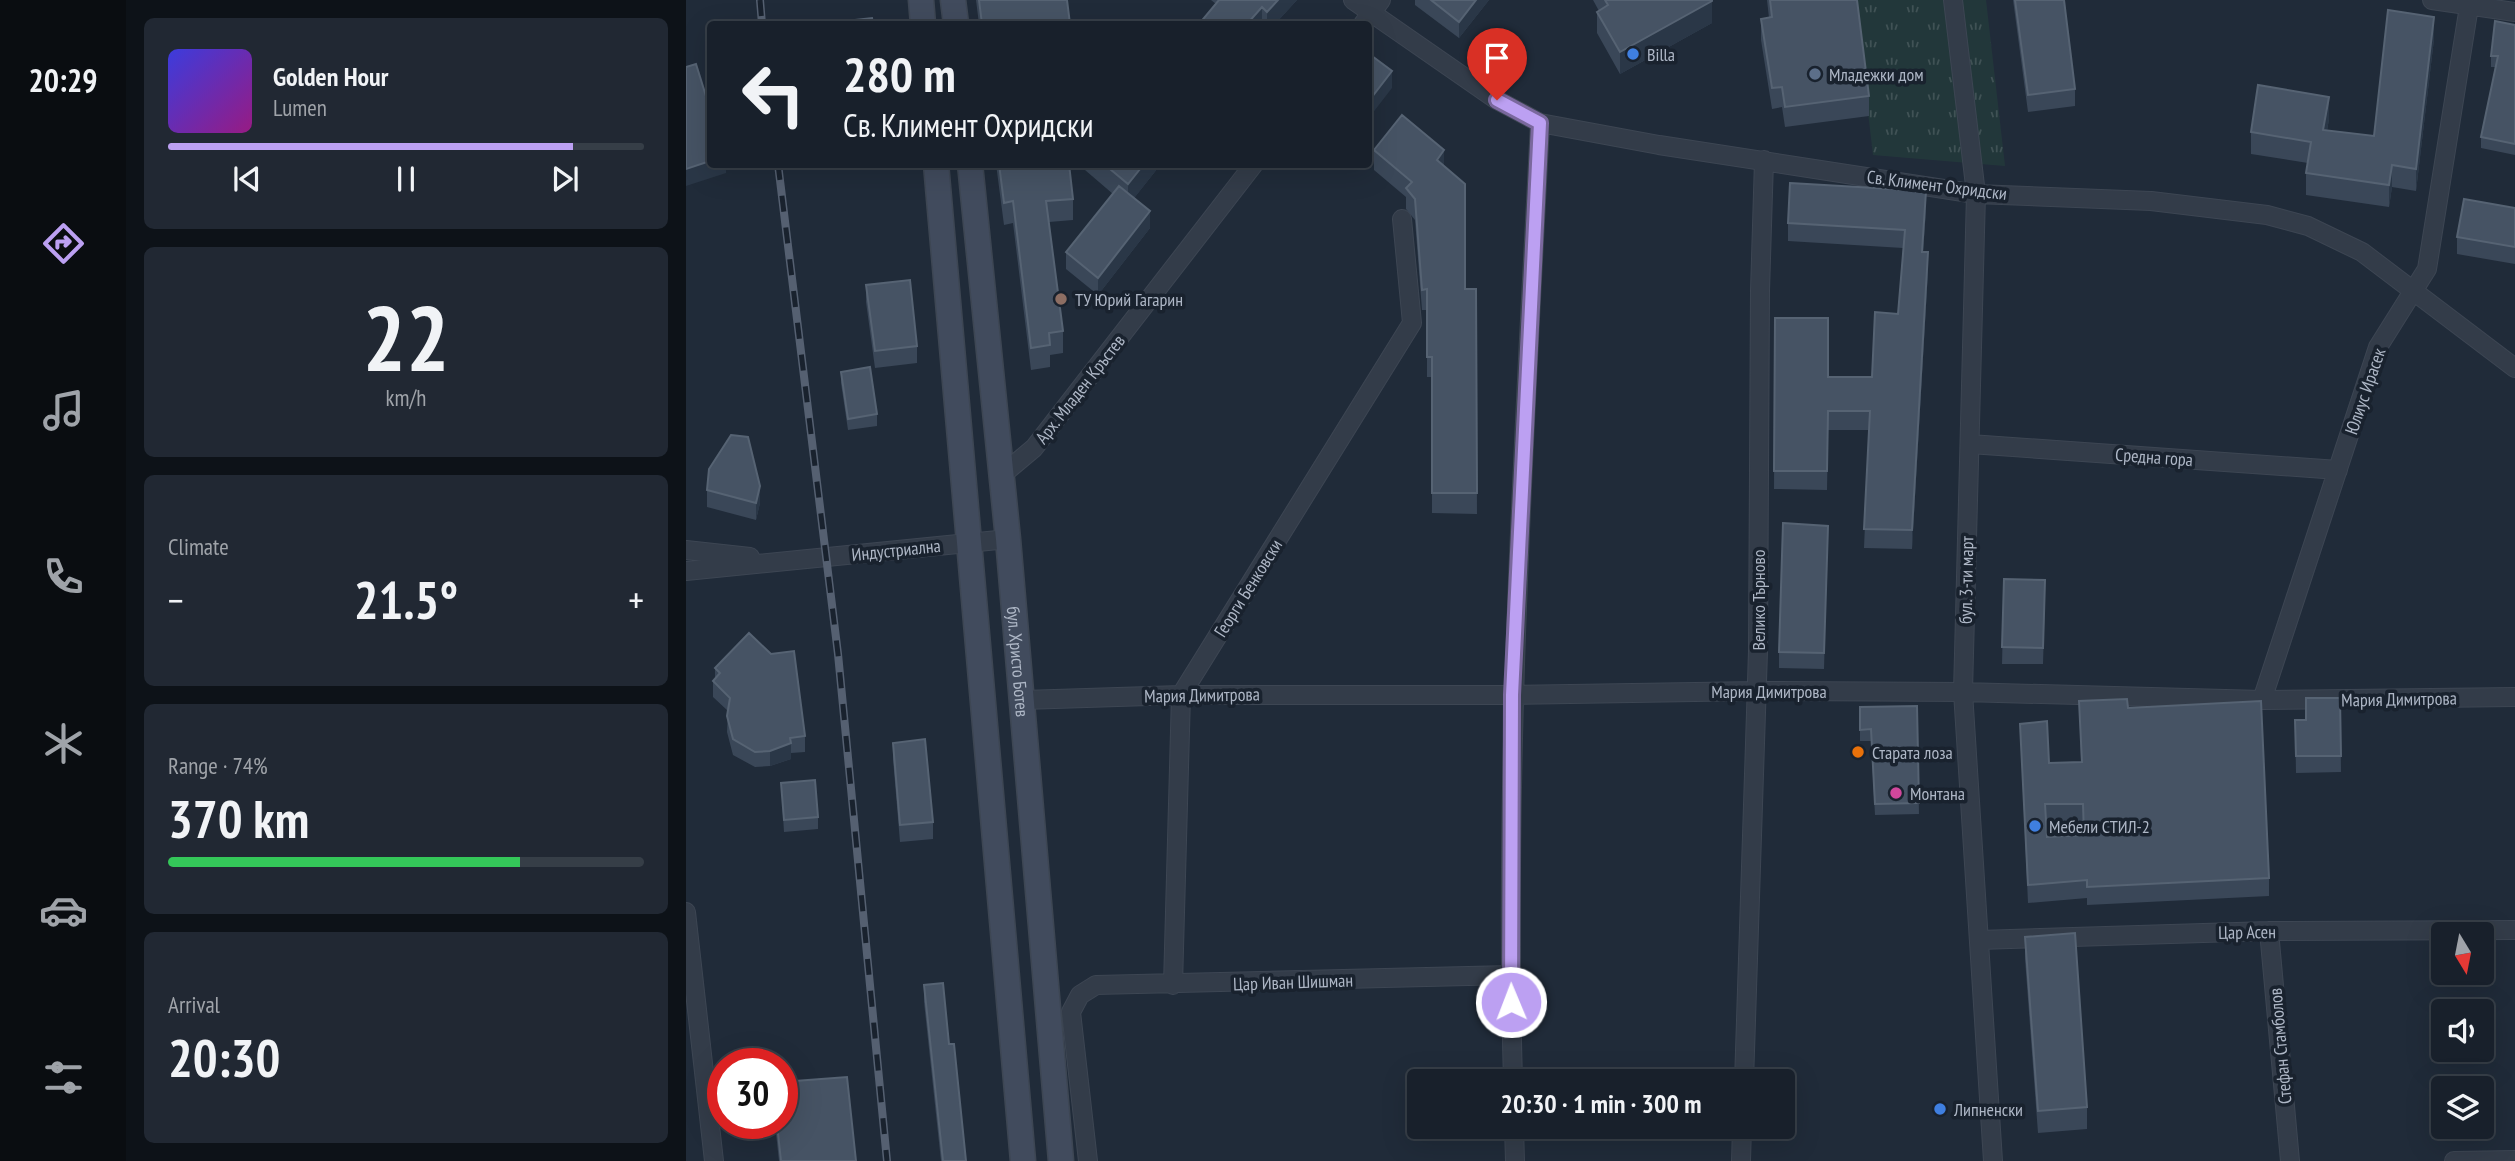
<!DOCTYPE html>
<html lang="en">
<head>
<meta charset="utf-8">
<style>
	body { margin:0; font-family:"PT Sans Narrow",sans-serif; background:#212833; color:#f1f3f6; height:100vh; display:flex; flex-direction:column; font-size:26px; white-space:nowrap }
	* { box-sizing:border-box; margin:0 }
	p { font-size:23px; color:#9fa3a9 }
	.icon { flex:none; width:38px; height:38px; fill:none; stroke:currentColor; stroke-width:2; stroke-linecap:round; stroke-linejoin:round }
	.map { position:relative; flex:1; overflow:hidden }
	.details { display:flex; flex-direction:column; gap:18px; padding:18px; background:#0d1218; width:560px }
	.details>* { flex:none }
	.banner { position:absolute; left:21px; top:21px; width:665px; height:147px; border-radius:7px; box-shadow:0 7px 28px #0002,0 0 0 2px #363e47; background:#18202b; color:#f1f3f6; overflow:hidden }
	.needle { width:46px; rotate:170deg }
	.controls { position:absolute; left:1745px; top:922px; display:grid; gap:14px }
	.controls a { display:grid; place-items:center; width:63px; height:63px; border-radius:7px; background:#18202b; box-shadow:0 7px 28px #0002,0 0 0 2px #363e47; font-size:35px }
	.speed { position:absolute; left:21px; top:1048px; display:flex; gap:14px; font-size:35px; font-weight:700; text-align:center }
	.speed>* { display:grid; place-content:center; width:91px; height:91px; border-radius:50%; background:#18202b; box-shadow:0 7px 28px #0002,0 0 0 2px #363e47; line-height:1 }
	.speed .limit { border:10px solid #d22; background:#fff; color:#111 }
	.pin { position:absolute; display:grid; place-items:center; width:60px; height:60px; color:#fff; margin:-72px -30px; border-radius:50% 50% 50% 0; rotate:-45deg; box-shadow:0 0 7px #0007 }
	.pin .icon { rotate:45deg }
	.me { position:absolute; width:77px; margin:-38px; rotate:359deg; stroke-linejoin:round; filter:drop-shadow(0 0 5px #0008) }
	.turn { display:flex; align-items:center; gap:24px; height:147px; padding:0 21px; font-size:32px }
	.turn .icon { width:91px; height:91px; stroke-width:2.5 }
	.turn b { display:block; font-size:49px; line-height:60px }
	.big { font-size:52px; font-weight:800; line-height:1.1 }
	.details .tile { flex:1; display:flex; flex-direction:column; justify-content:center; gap:10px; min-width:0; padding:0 24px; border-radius:10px; background:#212833 }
	.details .dial { align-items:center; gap:0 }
	.dial b { font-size:91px; line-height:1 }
	.song { display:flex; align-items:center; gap:21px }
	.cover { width:84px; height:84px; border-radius:10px; background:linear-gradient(135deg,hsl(240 70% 55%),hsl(310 70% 35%)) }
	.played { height:7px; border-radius:4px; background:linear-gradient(90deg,#bca0f2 85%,#363e47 85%) }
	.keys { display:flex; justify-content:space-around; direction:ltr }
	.heat { display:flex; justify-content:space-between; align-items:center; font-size:38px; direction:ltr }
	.charge { height:10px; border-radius:5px; background:linear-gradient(90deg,#34c759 74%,#363e47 0) }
	.trip { position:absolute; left:721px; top:1069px; width:388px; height:70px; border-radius:7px; background:#18202b; box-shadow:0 7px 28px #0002,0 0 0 2px #363e47; font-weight:800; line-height:70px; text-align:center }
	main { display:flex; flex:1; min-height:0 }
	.tab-bar { display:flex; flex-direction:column; width:126px; justify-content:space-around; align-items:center; background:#0a0d11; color:#9fa3a9 }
	.tab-bar .icon { width:49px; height:49px }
	.tab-bar .on { color:#bca0f2 }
	.tab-bar b { font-size:32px; color:#f1f3f6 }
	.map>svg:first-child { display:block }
</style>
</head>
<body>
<main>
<nav class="tab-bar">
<b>20:29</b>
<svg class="icon on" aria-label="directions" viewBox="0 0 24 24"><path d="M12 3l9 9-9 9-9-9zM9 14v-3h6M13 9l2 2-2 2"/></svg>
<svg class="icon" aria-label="music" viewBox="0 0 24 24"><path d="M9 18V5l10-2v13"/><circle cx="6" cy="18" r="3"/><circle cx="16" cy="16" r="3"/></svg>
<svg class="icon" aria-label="phone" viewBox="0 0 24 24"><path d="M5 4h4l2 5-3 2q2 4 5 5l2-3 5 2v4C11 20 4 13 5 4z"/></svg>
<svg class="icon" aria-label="climate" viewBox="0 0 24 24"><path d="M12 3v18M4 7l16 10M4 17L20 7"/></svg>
<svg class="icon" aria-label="car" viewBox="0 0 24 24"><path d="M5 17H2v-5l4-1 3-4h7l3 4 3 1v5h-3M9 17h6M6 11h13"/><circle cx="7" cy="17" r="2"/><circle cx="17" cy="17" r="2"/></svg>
<svg class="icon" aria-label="filters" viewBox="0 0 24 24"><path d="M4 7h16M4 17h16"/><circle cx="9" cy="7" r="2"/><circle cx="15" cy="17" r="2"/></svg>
</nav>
<section class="details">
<div class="tile">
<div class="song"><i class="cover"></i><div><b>Golden Hour</b><p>Lumen</p></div></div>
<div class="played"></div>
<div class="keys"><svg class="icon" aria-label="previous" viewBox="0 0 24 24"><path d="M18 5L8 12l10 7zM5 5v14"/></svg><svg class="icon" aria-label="pause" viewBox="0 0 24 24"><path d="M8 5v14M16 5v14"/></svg><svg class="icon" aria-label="next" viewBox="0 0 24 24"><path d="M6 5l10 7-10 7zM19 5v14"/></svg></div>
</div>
<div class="tile dial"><b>22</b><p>km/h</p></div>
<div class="tile"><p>Climate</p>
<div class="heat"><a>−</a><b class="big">21.5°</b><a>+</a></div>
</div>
<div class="tile"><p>Range · 74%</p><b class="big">370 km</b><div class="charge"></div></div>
<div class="tile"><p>Arrival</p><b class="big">20:30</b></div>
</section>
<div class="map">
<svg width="1829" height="1161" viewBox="0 0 1829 1161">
	<defs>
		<pattern id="park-tufts" width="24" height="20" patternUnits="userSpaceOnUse" patternTransform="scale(1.75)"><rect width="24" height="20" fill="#22373a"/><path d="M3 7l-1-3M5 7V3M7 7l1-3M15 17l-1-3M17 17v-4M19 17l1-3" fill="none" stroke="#405255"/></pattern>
	</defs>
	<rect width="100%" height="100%" fill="#202b39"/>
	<path fill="url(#park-tufts)" d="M1169 0H1300L1319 166 1187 155Z"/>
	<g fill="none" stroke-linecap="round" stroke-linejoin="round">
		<g stroke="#3d4653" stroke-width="20">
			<path id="street" d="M667 0 811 100 854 123 973 145 1290 194 1465 201 1581 215 1622 226 1676 252 1829 368
				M1267 0 1290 194 1277 692 1307 1161
				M1746 0 1829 12
				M677 24 695 0
				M1284 444 1652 470
				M317 474 348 448 568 164
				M0 550 64 557
				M0 571 322 539
				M337 700 495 695H826L1071 691 1277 692 1576 700 1829 697
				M1576 700 1692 347 1741 269 1784 0
				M0 912 28 1161
				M1583 931 1604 1161
				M1293 940 1583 931 1829 930
				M487 985 495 695 726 323 716 219
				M827 1082C818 761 838 442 854 123
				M1058 1082 1072 651 1074 291 1078 160
				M828 1127 829 1161
				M402 1161 385 1012 394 995 410 985 824 975
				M1055 1161 1056 1127
				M1768 1161 1829 1160"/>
		</g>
		<g stroke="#3d4653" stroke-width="27">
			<g id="secondary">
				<path d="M235 0 237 24"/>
				<path d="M267 0 270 24"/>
				<path d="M250 164 337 1161"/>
				<path id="s1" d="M284 164 322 539 375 1161"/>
			</g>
		</g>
		<use href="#street" stroke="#333c49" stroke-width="18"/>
		<use href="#secondary" stroke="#414b5d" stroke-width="24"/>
		<g stroke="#556071" stroke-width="8">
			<path id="rail" d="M74 0 76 24
				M92 164 152 654 201 1161"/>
		</g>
		<use href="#rail" stroke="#19222e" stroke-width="5" stroke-dasharray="16" stroke-linecap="butt"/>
	</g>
	<path fill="#3a4758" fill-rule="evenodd" d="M290 0H381L384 24H293Z
		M525 0H611L589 24H513L530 4Z
		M729 0H803L773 38 729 5Z
		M907 0H1026V23L934 74 911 33V12L913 11Z
		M1081 0H1171L1183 96V116L1099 127 1096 107 1086 109 1075 40V19L1083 18Z
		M1327 0H1378L1389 89V106L1342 112Z
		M1829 25V155L1795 148V137L1810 67H1805V56Z
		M1748 39 1730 191 1706 187 1703 207 1620 195V173L1622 163 1565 154V132L1643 119 1641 131 1688 136Z
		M688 150 758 166 779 289H790L791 514 746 513V377H741V310H736L729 220 720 209V197L688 170Z
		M310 164H383L387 199V220L363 222 377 331V353L364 355V367L345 370 327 223 318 225Z
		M392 164H475L448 198 464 228 412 295 380 269V252L427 194Z
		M1829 208V264L1771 254V237Z
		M1240 210 1237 252 1242 271 1226 549 1178 548 1183 430H1142L1141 490 1088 489 1089 318 1142 377H1186L1212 314 1217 248 1102 241V223Z
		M180 285 231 346V363L189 368 180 302Z
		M155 372 191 414V426L162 430 155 383Z
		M21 490 74 503 70 520 21 507Z
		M1142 526 1138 669 1093 668V652Z
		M1318 579 1359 596 1357 664H1316Z
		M29 668 119 736V752L105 753V759L84 766 69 767 47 755 41 732 42 711 27 697V681L29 679Z
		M1654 698 1655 772 1610 773 1609 720H1620Z
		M1393 701 1442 708 1583 878V896L1401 905V898L1342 903 1334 724 1363 763 1395 762ZM1360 822H1397V835L1361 837Z
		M1231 706 1233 814 1189 815 1185 741H1174V707Z
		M207 743 247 822V839L214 842 207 759Z
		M95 783 132 817V829L98 832Z
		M1339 937 1401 1107V1129L1352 1133 1339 959Z
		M238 985 263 1044 280 1161H255L238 1002Z
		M89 1124H96L170 1161H93Z"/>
	<path fill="#2a3747" d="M592 0H611L589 24H581V12Z
		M790 0H803L773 38V22Z
		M1026 1V23L934 74V52Z
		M576 7V24H561Z
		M1748 17V39L1730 191V169Z
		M706 71V88L682 119V102Z
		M1643 97V119L1637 152V130Z
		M758 150V170L751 160Z
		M24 161V164H40V173L0 186V169Z
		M458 164H475L442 206V184Z
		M1706 165V187L1703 207V185Z
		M1240 191V210L1236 270V252Z
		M464 211V228L412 295V278Z
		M1242 252V271L1226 549V530Z
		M74 486V503L70 520V503Z
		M105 743V759L84 766V751Z"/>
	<path fill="#465364" stroke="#566373" stroke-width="2" fill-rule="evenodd" d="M293 0H381L384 24H296Z
		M533 0H592L581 12 576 7 561 24H513Z
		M745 0H790L773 22Z
		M919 0H1026V1L934 52 911 12 922 5Z
		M1084 0H1171L1183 96 1099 107 1096 87 1086 88 1075 19 1086 17Z
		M1329 0H1378L1389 89 1342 95Z
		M1702 10 1748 17 1730 169 1706 165 1703 185 1620 173 1625 142 1565 132 1572 85 1643 97 1637 130 1688 136Z
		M186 18 187 24H151L150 22Z
		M1809 21 1829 25V144L1795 137 1812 56H1805Z
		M682 53 706 71 682 102Z
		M10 64 24 109V161L0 169V67Z
		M716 115 758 150 751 160 779 184V289H790L791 493H746V357H741V289L736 290 729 199 720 188 726 182 688 150Z
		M313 164H383L387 199 360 201 377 331 363 333 364 345 345 348 327 201 318 203Z
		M418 164H458L442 184Z
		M1104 183 1240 191 1236 252H1242L1226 530 1178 529 1184 411H1142L1141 471H1088L1089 318H1142V377H1186L1189 312 1212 314 1219 230 1102 223Z
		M433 186 464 211 412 278 380 252Z
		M1778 199 1829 208V247L1771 237Z
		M224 280 231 346 189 351 180 285Z
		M184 367 191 414 162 419 155 372Z
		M45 435 62 437 74 486 70 503 21 490 23 469Z
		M1097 523 1142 526 1138 653 1093 652Z
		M1318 579 1359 580 1357 648 1316 647Z
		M63 633 85 654 108 651 119 736 104 738 105 743 84 751 69 752 47 739 41 716 44 698 27 681 34 673 29 668Z
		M1620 698H1654L1655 756H1610L1609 720H1620Z
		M1441 699 1442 708 1575 701 1583 878 1401 887V880L1342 885 1334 724 1361 721 1363 763 1396 762 1393 701ZM1359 804H1397L1398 835 1361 837Z
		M1231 706 1233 803 1189 804 1185 729 1174 730V707Z
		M239 739 247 822 214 825 207 743Z
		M129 780 132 817 98 820 95 783Z
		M1389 933 1401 1107 1352 1111 1339 937Z
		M257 983 263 1044H268L280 1161H257L238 985Z
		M161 1077 170 1161H95L91 1124H96V1082Z"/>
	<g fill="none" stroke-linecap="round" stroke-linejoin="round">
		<g stroke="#7a689d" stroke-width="18">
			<path id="route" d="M811 100 854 123 826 695 825 1002"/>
		</g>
		<use href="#route" stroke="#bca0f2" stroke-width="12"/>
	</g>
	<g fill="#3f7fe0" stroke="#19222e" stroke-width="2.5">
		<circle cx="947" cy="54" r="7"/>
		<circle cx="1349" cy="826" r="7"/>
		<circle cx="1254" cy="1109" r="7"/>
	</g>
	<circle fill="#5c6f8a" stroke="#19222e" stroke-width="2.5" cx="1129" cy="74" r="7"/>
	<circle fill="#8d6e63" stroke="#19222e" stroke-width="2.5" cx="375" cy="299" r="7"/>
	<circle fill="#e8710a" stroke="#19222e" stroke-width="2.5" cx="1172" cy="752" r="7"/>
	<circle fill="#d1479c" stroke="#19222e" stroke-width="2.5" cx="1210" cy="793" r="7"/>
	<g text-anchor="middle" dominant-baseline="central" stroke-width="7" stroke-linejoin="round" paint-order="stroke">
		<g font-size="18" fill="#aeb7c6" stroke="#19222e" text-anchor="start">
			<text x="961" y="54">Billa</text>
			<text x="1143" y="74">Младежки дом</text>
			<text x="389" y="299">ТУ Юрий Гагарин</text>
			<text x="1186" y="752">Старата лоза</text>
			<text x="1224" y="793">Монтана</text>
			<text x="1363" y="826">Мебели СТИЛ-2</text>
			<text x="1268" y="1109">Липненски</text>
		</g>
		<g font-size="18" fill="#aeb7c6" stroke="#19222e">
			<text transform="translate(1251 185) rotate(7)">Св. Климент Охридски</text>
			<text transform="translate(394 389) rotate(-52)">Арх. Младен Кръстев</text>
			<text transform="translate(1679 391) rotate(-71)">Юлиус Ирасек</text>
			<text transform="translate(1468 457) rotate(4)">Средна гора</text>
			<text transform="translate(210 550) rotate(-6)">Индустриална</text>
			<text transform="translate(1280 580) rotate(-89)">бул. 3-ти март</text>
			<text transform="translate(562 588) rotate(-58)">Георги Бенковски</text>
			<text transform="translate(1072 600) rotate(-90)">Велико Търново</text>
			<text stroke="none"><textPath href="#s1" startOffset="500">бул. Христо Ботев</textPath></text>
			<text x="1083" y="691">Мария Димитрова</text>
			<text transform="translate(516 695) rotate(-1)">Мария Димитрова</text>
			<text transform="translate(1713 699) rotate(-1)">Мария Димитрова</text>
			<text transform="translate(1561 932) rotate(-1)">Цар Асен</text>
			<text transform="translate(607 982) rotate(-2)">Цар Иван Шишман</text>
			<text transform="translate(1594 1046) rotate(-95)">Стефан Стамболов</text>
		</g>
	</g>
</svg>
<div class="controls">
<a><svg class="needle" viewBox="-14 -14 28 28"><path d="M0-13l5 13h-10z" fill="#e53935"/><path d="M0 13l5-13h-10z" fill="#9fa3a9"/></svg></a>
<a><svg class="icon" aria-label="sound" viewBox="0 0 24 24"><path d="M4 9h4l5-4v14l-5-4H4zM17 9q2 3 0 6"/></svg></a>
<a><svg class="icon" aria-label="layers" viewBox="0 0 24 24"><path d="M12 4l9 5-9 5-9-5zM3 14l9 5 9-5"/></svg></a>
</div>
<div class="speed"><div class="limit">30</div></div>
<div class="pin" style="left:811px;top:100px;background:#d93025"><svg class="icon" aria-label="arrive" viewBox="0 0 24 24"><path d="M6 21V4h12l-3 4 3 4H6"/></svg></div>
<svg class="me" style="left:825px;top:1002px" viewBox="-20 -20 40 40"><circle r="17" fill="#bca0f2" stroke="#fff" stroke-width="3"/><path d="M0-11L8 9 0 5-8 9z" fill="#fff"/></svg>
<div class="trip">20:30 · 1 min · 300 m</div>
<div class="banner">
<div class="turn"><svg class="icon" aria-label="left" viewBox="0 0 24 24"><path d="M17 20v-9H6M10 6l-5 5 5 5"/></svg><div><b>280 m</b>Св. Климент Охридски</div></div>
</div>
</div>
</main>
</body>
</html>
